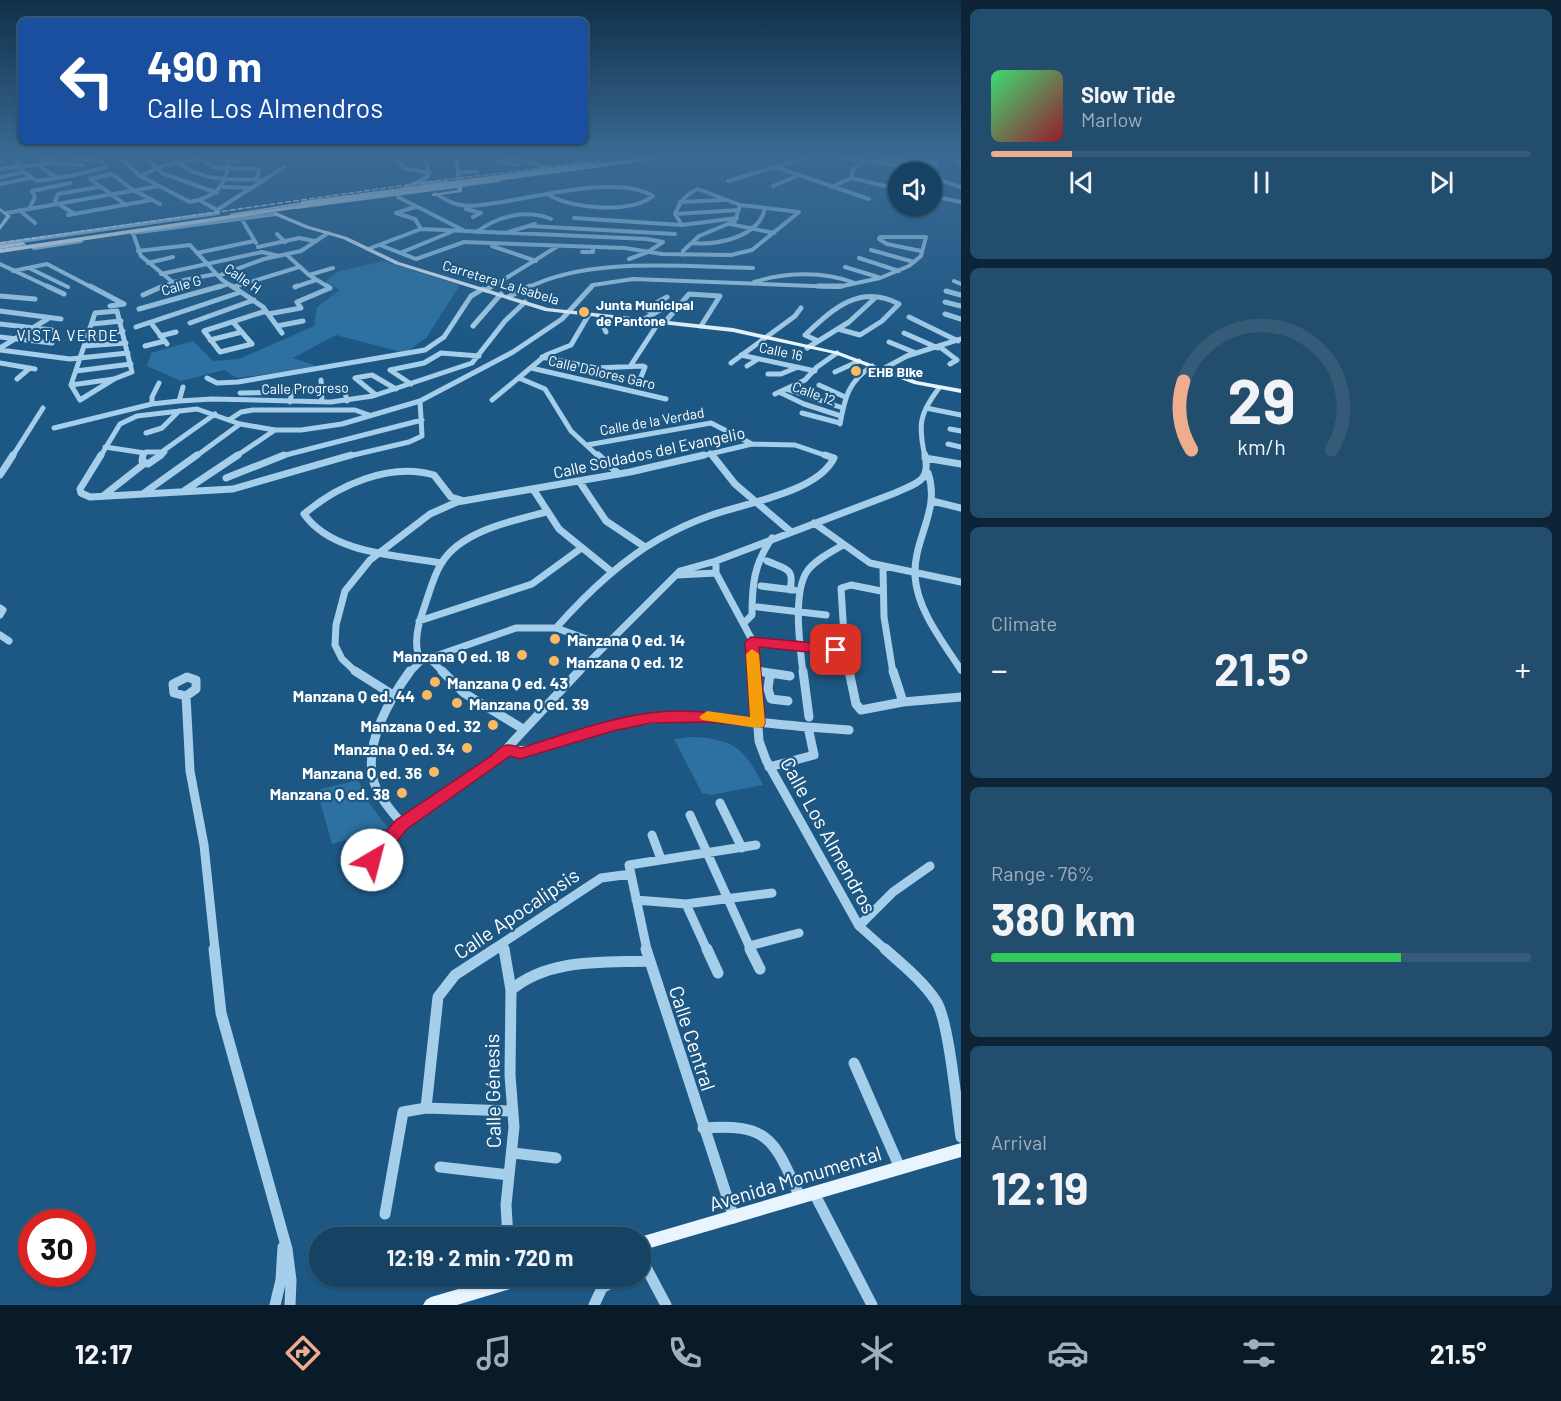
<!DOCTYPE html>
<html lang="en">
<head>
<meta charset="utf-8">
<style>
	body { margin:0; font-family:Barlow,sans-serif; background:#234d6c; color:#f1f3f6; height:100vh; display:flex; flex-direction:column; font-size:22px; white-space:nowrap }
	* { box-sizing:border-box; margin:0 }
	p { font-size:20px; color:#9eb0be }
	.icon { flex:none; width:33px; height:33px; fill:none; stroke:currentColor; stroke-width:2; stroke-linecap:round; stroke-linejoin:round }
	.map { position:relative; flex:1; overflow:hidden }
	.details { display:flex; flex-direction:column; gap:9px; padding:9px; background:#0c2436; width:600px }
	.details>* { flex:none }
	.top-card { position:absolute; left:18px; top:18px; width:570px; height:126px; border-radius:9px; box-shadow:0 2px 4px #0004,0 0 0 2px #355b78; background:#1a4fa0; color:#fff; overflow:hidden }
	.fabs { position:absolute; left:888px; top:162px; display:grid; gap:12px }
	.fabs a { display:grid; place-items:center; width:54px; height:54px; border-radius:50%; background:#164263; box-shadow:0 2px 4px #0004,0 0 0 2px #355b78; font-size:30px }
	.speed { position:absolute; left:18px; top:1209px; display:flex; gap:12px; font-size:30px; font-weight:700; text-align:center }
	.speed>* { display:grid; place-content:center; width:78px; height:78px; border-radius:50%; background:#164263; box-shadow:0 2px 4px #0004,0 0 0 2px #355b78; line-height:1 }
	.speed .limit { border:9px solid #d22; background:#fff; color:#111 }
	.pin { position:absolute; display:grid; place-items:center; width:51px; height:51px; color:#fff; margin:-26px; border-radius:12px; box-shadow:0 3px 9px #0006 }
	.me { position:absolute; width:66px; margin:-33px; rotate:37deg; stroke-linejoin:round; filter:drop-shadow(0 0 4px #0008) }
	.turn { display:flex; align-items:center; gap:21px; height:126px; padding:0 30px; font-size:27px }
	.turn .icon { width:78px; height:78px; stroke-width:2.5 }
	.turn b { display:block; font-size:42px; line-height:51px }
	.big { font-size:45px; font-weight:700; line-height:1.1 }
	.details .card { flex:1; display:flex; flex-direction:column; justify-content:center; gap:9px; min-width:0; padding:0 21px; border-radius:9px; background:#234d6c }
	.details .dial { align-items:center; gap:0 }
	.dial svg { height:156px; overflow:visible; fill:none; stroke:#355b78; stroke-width:7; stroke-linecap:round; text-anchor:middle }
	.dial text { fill:#f1f3f6; stroke:none }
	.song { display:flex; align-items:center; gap:18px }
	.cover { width:72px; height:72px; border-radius:9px; background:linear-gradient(135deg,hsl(140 70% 55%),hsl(350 70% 35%)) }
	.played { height:6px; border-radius:3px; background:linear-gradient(90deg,#eead8d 15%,#355b78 15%) }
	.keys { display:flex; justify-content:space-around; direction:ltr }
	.heat { display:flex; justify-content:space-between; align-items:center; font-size:33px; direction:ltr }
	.charge { height:9px; border-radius:4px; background:linear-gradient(90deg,#34c759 76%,#355b78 0) }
	.trip { position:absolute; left:309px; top:1227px; width:342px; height:60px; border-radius:30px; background:#164263; box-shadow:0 2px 4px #0004,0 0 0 2px #355b78; font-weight:700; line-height:60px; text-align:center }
	.tabs { display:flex; height:96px; justify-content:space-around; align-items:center; background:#091a28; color:#9eb0be }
	.tabs .icon { width:42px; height:42px }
	.tabs .current { color:#eead8d }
	.tabs b { font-size:27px; color:#f1f3f6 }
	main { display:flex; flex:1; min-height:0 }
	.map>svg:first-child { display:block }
</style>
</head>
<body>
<main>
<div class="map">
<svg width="961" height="1305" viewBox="0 0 961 1305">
	<rect width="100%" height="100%" fill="#1d5884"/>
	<path fill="#2c71a1" d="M383 261 460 285 426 338 405 353 336 335 293 358 319 367 237 378 224 370 181 381 147 366 151 353 193 341 213 361 239 359 314 326 317 307 340 290 325 282 337 272Z
		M691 737C733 739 744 747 763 785L711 795 702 793 674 739Z
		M358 780 369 803 388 828 332 844 317 790Z"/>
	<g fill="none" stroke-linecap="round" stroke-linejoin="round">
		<path stroke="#a4ceea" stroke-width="4" d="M118 155 140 176 190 202C215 197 225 188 229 162
			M170 155C195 183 230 179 265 180
			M194 155 216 168 259 169 257 179
			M218 155 221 160 241 161 239 155
			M392 155 404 168 429 173
			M456 155 459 182
			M568 155 588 165
			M634 155 636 158
			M822 155 892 164 924 172
			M863 155 937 165
			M925 155 937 165
			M948 155 961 163
			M146 158 162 173 217 193
			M0 162 7 155
			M520 165 495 161 516 158 551 169
			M776 167 869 199
			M13 168 25 155
			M0 169 54 163 82 165
			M19 169 37 181C60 178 83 174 106 167L101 161 63 157 43 159 39 166 57 178
			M457 172H477
			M140 176 165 165 198 159
			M0 177 23 172
			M932 177 961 187
			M851 178 853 170 864 161
			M728 181 814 155
			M419 183H451
			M0 184 31 178
			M773 186 797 176
			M224 187 252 188
			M831 187 851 178 898 189
			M403 189 427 177 429 173 424 155
			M435 194C442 197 449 202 456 204 471 208 487 204 502 202 540 196 620 175 653 196 630 214 573 209 549 195
			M932 196 961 202
			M398 197 463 230
			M199 200 217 210
			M680 202 724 200
			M126 205 90 179 112 174 133 190 160 204
			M30 207 35 197 32 191 70 183
			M466 209 481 213 473 217
			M19 210 35 223
			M6 213 159 186
			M75 214 55 202 58 194 98 187
			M675 214 739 210
			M68 215 151 200
			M241 218 256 243
			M574 218 682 225 737 218
			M730 224 774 233
			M530 226 675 234
			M421 229 647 239 663 242
			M477 232C497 216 527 209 551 219
			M509 232 535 224
			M132 233 276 214
			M133 233 141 256 180 288
			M277 234 285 242
			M692 243C717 245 759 238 765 208
			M0 244 218 213 217 210 284 167
			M380 245 416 259 464 242 625 248 662 254 731 255 752 250 799 212 740 205 698 189C686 194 680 202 675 214L682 225
			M492 246 536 261
			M258 247 299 238 315 241
			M34 248 81 241
			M368 249 421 229 415 219 396 213 415 207
			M871 250 914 262
			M138 251 190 245 221 279 234 288
			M582 252H593V247
			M197 253 254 241
			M400 253 451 232
			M287 255 309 275 330 288
			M683 255V251L699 236 735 221 740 205
			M859 258 899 271
			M629 259 648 252 663 242
			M148 263 173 257
			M0 264 51 288
			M845 267 878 277
			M29 268 68 287
			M13 271 47 264 93 288
			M161 274 262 252 279 256
			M309 275 333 268
			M218 276 264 259 301 251 328 233
			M954 281 961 284
			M754 282C786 272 824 271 855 283
			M234 287 299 267
			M295 287 316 280
			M160 288 173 282 216 274
			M216 288 229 284
			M490 288 558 246
			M527 288C590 256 683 267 753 268
			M591 288 593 285 633 279 838 287 880 278 909 266 921 256 926 237H880L879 239 887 244 921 251"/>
		<path stroke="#a4ceea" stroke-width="5" d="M47 286 64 294
			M90 286 124 304 110 306
			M178 286 180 288
			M232 286 263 307 282 333
			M327 286 330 288
			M818 286H842
			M234 287 237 286
			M295 287 297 286
			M486 290 492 286
			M946 291 961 295
			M143 295 163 286
			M0 296 35 299
			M508 297 530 286
			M945 302 961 306
			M139 309 221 286
			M0 311 61 319
			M653 313 646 309 667 297
			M268 314 301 308 297 302 330 288
			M945 314 961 319
			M599 317 606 332
			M909 317 958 341
			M643 320 665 307
			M233 322 252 344 220 352 204 331 266 311
			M665 322 689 294 720 296 701 326
			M151 323 167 344
			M190 323 254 300
			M0 324 52 330
			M92 324 121 321
			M277 326 303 321
			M473 326 501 294
			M136 327 241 292
			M904 333 938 348
			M88 336 123 331
			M160 336 176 332
			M0 337 52 343
			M210 340 242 332
			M818 341 805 335C832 310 859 283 899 304L882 321 860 335 838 329
			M889 342 916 353
			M84 346 126 343
			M145 346 165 341
			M940 347 957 360 950 364
			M0 348 49 318
			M807 348 849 322 874 299
			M0 350 70 359 128 353
			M741 355 815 371
			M542 357 596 368 643 366 645 367 641 377
			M0 363 35 369
			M731 363 795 316 801 308
			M631 365 659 322
			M747 366 758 359
			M531 368 666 399
			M881 370 907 356 961 339
			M76 371 131 364
			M835 372 859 361
			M768 374H781L798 367
			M207 378 217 383 238 382 425 350 444 337 471 296 483 289
			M519 378 545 389 571 431 599 457
			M17 379 30 368
			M321 380 322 402
			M411 384 390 370 424 363 441 353 479 356
			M71 385 80 400 114 379
			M71 385 95 313 117 311 132 372 114 379
			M71 385 114 379
			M819 385 845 397
			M321 389 344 387 347 401
			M786 389 843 408
			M779 392 804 404 841 416
			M240 393 292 392 290 402
			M775 394 805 380 817 367 837 353
			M376 395 355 378 372 375 396 389
			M492 400 546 355 571 345 588 316
			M179 401 183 387
			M420 401 513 352 562 319 592 286
			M152 404V397L159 383
			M926 408 961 415
			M802 413 840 423
			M229 420 241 412 253 410H355L369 415
			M840 424C845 397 848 382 872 366
			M54 428 152 404 179 401 212 399 331 402 373 396 472 363 505 321 525 302
			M950 429 961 431
			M146 433 162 428 179 411
			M948 444 961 447
			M587 445 711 423 752 444
			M105 447 145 453
			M163 451 215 414
			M710 453 713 457
			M12 457 43 408
			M100 457 120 424 137 416 197 409 240 424 275 430H301L342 424 420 401
			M142 457 146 452H165L159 457
			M195 457 240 424
			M235 457 275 430
			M278 457 422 420
			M345 457 409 442 422 436 420 401
			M697 457 752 444 795 445 830 457
			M925 457C918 425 919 414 939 388"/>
		<path stroke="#a4ceea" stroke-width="7" d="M101 455 80 489 81 493 90 497 233 489 351 455
			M143 455 142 461 148 464 161 455
			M598 455 619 474
			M712 455 735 484 790 531
			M925 458 961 464
			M928 473C941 510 913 539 915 576 917 610 943 642 961 670
			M0 475 13 455
			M226 478 284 455
			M579 481 606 521 645 547
			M533 489 559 529 612 572
			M184 491 238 455
			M144 493 197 455
			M103 496 145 463
			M932 501 961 508
			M814 523 870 563 961 582
			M716 561V573L751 638 754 673
			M767 561C785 569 795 567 790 590
			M441 563C397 555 332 554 304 514 338 485 390 462 434 475L451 497 461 500
			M883 568 884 617 893 673
			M677 575 716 573
			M761 586 794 590
			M758 607 826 615
			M0 608 3 610 0 615
			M419 621 532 584 580 549
			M744 623 752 615C752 584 754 564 772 538
			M556 628C586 594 619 562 659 539 675 530 692 522 709 516 744 503 817 493 834 458L825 455
			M0 635 9 641
			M751 642 845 651 841 588 851 585 881 591
			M845 651 850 673
			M429 658 444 673
			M421 661C412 645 418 624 424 608 429 594 433 577 441 564 460 531 512 521 546 512
			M754 671 768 673
			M357 673 342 659 335 645 336 625 345 591 370 560 430 514 457 502 630 472 704 455
			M409 673 421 661 516 628H556L604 645
			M578 673 680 571 716 561 895 493C916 483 931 482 925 455
			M803 673C800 647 792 591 808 570 817 559 831 552 843 545"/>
		<path stroke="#a4ceea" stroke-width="9" d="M355 671 393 695
			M442 671 464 693 523 729
			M754 671 759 741 766 760 859 926 886 950
			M757 671 790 676
			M803 671 809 717
			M849 671 856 704 861 710 903 702 961 697
			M893 671 903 702
			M770 673 768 689 771 699 788 701
			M187 677 196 680V689L186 696 174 693 173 684Z
			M186 696 190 771 204 845 215 950
			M507 749C533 756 564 738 590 731 669 708 729 720 808 727
			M769 767 814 755 808 727 849 730
			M720 803 742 848
			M690 815 751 950
			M402 824C394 814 383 802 377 790 359 751 387 703 410 671
			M652 835 661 859
			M372 860 402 824 496 760 579 671
			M636 900 686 904 772 893
			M686 904 707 950
			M859 926 893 892 930 866
			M503 944 504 950
			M749 946 799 933
			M492 950 601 878 631 874
			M647 950 629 865 756 845"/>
		<path stroke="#a4ceea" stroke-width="11" d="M214 949 221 1013 287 1249 291 1280 290 1305
			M504 949 511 990 510 1075 514 1127 506 1205 508 1238
			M646 949 734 1218
			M707 949 718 973
			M750 949 760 969
			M885 949C903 965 923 981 936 1001 949 1020 957 1110 961 1137
			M511 990C549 958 602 963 649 961
			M854 1063 900 1168
			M426 1108 438 997 455 975 495 949
			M703 1128C771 1123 774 1141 800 1197
			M513 1153 556 1158
			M440 1167 509 1175
			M814 1193 872 1305
			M385 1214 403 1112 426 1108 513 1111
			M640 1256 666 1305
			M275 1305 281 1280 283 1247
			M594 1305 602 1288 622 1276"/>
		<path fill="#e8f4fe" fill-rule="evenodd" d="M665 155H677L621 165 619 164Z
			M626 159 628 161 586 166 584 165Z
			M498 180 500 182 462 187V192L434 196H432V194L458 190 457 188 297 209 295 208 457 185 459 183 461 185Z
			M302 202 304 203V204L231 215 229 214Z
			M0 208 11 216 0 230V225L6 216 0 211Z
			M274 213H278L309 226 347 237 399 262 548 308 733 328 839 352 917 381 961 389V393L914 384 835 354 733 332 545 311 395 264 343 239 305 228 274 215Z
			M23 242 26 244 25 245 0 249V245Z
			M961 1143V1157L640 1251V1238H638L640 1237Z
			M503 1276H537L535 1281 530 1283 457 1305H423L426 1300 431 1297Z"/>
		<path fill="#fff" fill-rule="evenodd" d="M663 155H678L595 168 592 166Z
			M305 204 307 205V207L0 253V249Z"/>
		<path stroke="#fff" stroke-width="1.5" stroke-dasharray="6 2" stroke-linecap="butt" d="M0 243 435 181 600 161"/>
		<path stroke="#fff" stroke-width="6" d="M303 204 594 165"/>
	</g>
	<linearGradient id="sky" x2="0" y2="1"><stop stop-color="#103049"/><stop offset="0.46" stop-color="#3a6a94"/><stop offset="1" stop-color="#3a6a94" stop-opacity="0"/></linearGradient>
	<rect width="961" height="338" fill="url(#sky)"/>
	<path fill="#e11d48" stroke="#92132f" stroke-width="1.5" d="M751 637 836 645 843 650 836 655 759 647 765 723 763 727 706 722 651 723 613 731 520 759 510 756 407 829 378 865H366L364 860 366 855 396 820 491 756C502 745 505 742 521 748 563 735 605 719 649 713 682 708 717 713 750 717L745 642Z"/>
	<path fill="#f59e0b" d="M752 649 759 654 765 723 763 727 757 728 702 720 699 717 707 711 750 717 746 654Z"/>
	<g fill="#fab962" stroke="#1d5884" stroke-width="2">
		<circle cx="584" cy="312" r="6"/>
		<circle cx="856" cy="371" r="6"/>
		<circle cx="555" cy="639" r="6"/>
		<circle cx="522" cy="655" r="6"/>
		<circle cx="554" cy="661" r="6"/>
		<circle cx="435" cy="682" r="6"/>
		<circle cx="427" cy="695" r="6"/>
		<circle cx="457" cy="703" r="6"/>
		<circle cx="493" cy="725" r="6"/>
		<circle cx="467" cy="748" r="6"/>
		<circle cx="434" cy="772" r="6"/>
		<circle cx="402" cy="793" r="6"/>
	</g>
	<g text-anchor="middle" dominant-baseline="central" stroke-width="4.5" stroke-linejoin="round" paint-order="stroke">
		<g font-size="14" fill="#fff" stroke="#1d5884">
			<text transform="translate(243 278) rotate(35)">Calle H</text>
			<text transform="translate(501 282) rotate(17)">Carretera La Isabela</text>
			<text transform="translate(181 285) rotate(-16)">Calle G</text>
			<text transform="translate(781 351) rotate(12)">Calle 16</text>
			<text transform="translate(602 372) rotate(13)">Calle Dolores Garo</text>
			<text transform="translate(305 388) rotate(-1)">Calle Progreso</text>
			<text transform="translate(814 393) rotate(20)">Calle 12</text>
			<text transform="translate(652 421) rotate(-10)">Calle de la Verdad</text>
		</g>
		<g font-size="14" font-weight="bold" fill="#fff" stroke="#1d5884" text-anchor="start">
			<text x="596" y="304">Junta Municipal<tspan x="596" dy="16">de Pantone</tspan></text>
			<text x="868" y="371">EHB Bike</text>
		</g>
		<g font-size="15" letter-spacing="1.5" fill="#fff" stroke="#1d5884">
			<text x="68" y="335">VISTA VERDE</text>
		</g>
		<g font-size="16" fill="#fff" stroke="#1d5884">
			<text transform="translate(649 452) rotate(-12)">Calle Soldados del Evangelio</text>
		</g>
		<g font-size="16" font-weight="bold" fill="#fff" stroke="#1d5884" text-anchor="end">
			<text x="567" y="639" text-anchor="start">Manzana Q ed. 14</text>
			<text x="510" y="655">Manzana Q ed. 18</text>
			<text x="566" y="661" text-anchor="start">Manzana Q ed. 12</text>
			<text x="447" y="682" text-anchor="start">Manzana Q ed. 43</text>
			<text x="415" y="695">Manzana Q ed. 44</text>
			<text x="469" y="703" text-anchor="start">Manzana Q ed. 39</text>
			<text x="481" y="725">Manzana Q ed. 32</text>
			<text x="455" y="748">Manzana Q ed. 34</text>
			<text x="422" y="772">Manzana Q ed. 36</text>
			<text x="390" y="793">Manzana Q ed. 38</text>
		</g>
		<g font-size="20" fill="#fff" stroke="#1d5884">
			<text transform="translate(829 835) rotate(61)">Calle Los Almendros</text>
			<text transform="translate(516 913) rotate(-34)">Calle Apocalipsis</text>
			<text transform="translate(693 1038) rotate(72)">Calle Central</text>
			<text transform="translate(492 1091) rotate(-91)">Calle Génesis</text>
			<text transform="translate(795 1178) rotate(-17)">Avenida Monumental</text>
		</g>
	</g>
</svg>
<div class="fabs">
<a><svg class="icon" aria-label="sound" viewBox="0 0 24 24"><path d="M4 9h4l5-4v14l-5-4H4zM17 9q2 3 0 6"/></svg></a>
</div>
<div class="speed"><div class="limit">30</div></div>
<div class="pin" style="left:836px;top:650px;background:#d93025"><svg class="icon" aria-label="arrive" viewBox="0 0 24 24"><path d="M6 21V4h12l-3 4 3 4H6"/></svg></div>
<svg class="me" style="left:372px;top:860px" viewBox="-20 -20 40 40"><circle r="19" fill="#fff"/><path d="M0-13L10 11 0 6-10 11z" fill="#e11d48"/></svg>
<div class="trip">12:19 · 2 min · 720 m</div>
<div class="top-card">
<div class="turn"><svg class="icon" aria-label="left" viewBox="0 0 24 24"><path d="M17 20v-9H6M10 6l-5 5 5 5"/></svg><div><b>490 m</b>Calle Los Almendros</div></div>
</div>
</div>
<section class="details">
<div class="card">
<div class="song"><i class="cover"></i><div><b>Slow Tide</b><p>Marlow</p></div></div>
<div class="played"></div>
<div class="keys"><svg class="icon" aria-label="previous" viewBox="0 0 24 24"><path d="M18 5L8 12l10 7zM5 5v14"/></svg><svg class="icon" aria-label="pause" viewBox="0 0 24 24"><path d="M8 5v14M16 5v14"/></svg><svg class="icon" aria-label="next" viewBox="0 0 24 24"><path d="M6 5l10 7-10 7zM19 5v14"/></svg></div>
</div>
<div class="card dial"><svg viewBox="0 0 100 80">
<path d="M14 69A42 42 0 1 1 86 69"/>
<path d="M14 69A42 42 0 0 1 10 34" stroke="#eead8d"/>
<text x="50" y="56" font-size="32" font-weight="700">29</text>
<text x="50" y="72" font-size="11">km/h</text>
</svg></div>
<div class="card"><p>Climate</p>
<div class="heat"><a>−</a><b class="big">21.5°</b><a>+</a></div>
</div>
<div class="card"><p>Range · 76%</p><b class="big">380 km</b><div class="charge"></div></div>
<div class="card"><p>Arrival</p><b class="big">12:19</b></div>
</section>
</main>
<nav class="tabs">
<b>12:17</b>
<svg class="icon current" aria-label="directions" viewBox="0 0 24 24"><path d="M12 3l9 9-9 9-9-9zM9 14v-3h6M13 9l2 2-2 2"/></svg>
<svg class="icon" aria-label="music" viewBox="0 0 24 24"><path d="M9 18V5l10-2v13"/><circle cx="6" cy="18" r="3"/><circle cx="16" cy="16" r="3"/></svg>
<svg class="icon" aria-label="phone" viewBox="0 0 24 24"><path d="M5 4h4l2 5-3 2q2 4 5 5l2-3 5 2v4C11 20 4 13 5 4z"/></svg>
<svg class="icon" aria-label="climate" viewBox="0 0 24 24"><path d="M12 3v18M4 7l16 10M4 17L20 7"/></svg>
<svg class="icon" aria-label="car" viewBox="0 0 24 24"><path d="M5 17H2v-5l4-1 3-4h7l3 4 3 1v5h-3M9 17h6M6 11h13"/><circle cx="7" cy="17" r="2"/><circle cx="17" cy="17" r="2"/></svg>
<svg class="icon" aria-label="filters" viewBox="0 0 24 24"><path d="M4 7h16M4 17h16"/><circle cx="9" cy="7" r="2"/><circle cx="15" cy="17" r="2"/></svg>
<b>21.5°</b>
</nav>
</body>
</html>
